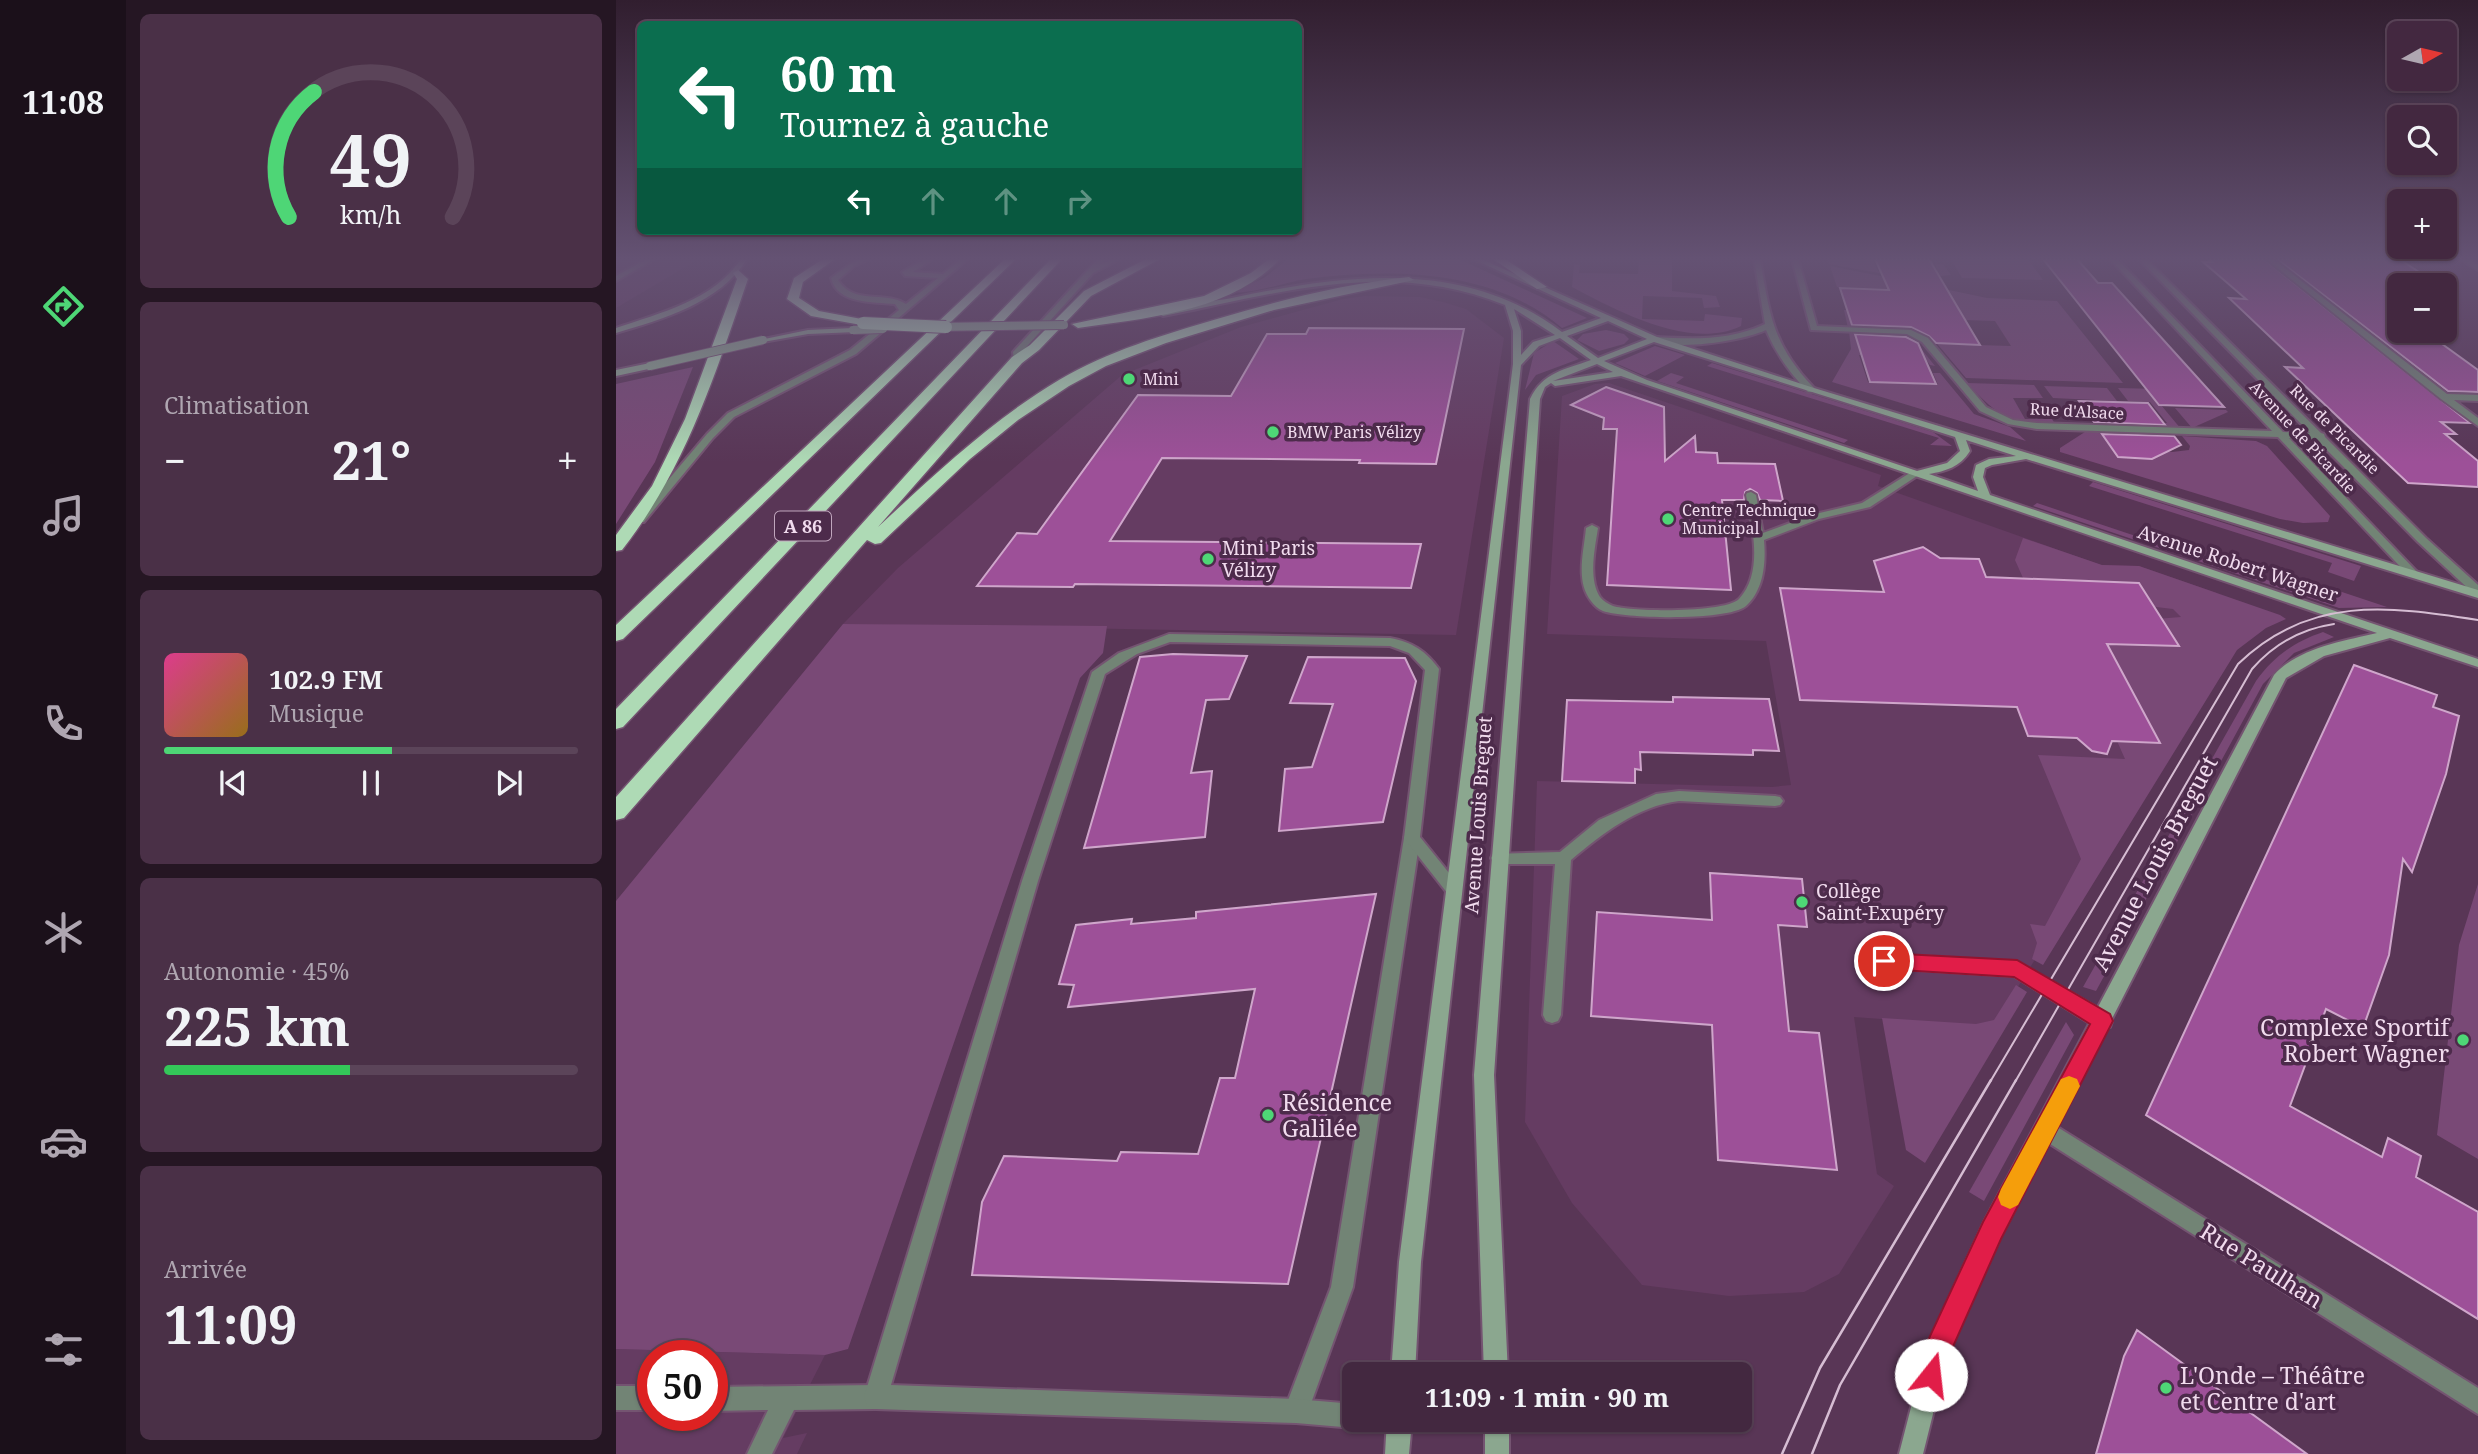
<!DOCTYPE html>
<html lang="fr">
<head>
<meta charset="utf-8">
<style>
	body { margin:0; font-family:"Noto Serif",serif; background:#4a3047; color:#f1f3f6; height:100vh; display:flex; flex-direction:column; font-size:26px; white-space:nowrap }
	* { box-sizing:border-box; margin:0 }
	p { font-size:23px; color:#afa6b1 }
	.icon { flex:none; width:38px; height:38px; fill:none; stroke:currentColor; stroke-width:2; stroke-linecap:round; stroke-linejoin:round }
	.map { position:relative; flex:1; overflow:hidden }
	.panel { display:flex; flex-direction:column; gap:14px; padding:14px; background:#251623; width:490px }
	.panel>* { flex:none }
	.guide { position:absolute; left:21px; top:21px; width:665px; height:214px; border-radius:10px; box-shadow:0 2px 5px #0004,0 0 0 2px #5b4459; background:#0b6e4f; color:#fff; overflow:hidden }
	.needle { width:46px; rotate:82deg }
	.buttons { position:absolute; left:1771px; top:21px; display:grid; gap:14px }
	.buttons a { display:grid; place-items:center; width:70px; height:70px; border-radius:10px; background:#432840; box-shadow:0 2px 5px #0004,0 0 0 2px #5b4459; font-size:35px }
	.speed { position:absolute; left:21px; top:1340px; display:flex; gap:14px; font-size:35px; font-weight:700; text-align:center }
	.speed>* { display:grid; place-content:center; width:91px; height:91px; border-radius:50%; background:#432840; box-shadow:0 2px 5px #0004,0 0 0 2px #5b4459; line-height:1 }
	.speed .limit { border:10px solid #d22; background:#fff; color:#111 }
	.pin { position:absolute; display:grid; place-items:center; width:60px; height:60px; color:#fff; margin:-30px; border:4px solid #fff; border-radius:50%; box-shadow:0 2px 7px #0007 }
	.me { position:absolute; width:77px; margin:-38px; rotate:16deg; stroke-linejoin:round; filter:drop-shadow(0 0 5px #0008) }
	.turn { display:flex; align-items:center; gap:24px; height:147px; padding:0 28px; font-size:32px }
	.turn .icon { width:91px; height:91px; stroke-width:2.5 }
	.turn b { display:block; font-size:49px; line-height:60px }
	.lanes { display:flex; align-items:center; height:66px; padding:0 28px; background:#0003; justify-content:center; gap:35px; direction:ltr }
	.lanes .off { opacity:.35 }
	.big { font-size:52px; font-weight:700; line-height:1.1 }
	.panel .widget { flex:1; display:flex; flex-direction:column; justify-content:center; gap:10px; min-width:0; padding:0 24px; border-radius:10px; background:#4a3047 }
	.panel .dial { align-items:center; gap:0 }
	.dial svg { height:182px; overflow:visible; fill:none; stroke:#5b4459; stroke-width:7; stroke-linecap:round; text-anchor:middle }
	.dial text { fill:#f1f3f6; stroke:none }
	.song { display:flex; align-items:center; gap:21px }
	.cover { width:84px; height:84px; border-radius:10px; background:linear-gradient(135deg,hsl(330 70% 55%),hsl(40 70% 35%)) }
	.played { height:7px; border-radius:4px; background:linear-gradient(90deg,#4ed676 55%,#5b4459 55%) }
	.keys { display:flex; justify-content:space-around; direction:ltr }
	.heat { display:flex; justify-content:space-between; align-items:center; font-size:38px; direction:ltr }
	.charge { height:10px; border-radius:5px; background:linear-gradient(90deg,#34c759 45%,#5b4459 0) }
	.trip { position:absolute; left:726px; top:1362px; width:410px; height:70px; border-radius:10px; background:#432840; box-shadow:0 2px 5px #0004,0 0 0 2px #5b4459; font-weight:700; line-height:70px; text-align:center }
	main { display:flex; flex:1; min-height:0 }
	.menu { display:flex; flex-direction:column; width:126px; justify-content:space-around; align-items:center; background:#1b101a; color:#afa6b1 }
	.menu .icon { width:49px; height:49px }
	.menu .selected { color:#4ed676 }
	.menu b { font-size:32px; color:#f1f3f6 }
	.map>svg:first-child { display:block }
</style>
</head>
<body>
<main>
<nav class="menu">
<b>11:08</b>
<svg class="icon selected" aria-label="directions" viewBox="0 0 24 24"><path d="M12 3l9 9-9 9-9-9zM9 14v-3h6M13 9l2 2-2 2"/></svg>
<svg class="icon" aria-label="music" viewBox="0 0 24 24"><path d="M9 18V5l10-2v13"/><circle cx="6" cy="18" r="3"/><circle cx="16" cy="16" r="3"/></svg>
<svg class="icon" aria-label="phone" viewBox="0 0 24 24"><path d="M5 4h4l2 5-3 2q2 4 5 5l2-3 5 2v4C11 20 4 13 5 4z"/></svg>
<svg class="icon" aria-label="climate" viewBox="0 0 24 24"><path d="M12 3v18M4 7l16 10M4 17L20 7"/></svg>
<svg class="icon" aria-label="car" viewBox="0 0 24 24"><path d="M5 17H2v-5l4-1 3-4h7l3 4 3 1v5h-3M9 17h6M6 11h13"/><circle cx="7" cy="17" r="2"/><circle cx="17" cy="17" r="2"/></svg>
<svg class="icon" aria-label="filters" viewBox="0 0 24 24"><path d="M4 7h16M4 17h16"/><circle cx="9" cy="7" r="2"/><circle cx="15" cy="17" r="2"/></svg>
</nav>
<section class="panel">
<div class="widget dial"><svg viewBox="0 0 100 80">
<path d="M14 69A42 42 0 1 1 86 69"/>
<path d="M14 69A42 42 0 0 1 25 14" stroke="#4ed676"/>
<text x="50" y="56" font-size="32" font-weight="700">49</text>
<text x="50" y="72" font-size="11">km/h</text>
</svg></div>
<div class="widget"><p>Climatisation</p>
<div class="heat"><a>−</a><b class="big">21°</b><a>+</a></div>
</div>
<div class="widget">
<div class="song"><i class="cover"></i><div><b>102.9 FM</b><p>Musique</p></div></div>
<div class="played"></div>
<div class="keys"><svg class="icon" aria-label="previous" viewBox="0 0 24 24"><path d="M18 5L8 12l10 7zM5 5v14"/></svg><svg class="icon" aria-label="pause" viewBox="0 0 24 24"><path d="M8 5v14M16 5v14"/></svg><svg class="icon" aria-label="next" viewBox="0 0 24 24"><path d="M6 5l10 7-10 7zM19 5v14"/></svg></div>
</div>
<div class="widget"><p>Autonomie · 45%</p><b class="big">225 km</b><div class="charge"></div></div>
<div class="widget"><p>Arrivée</p><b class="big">11:09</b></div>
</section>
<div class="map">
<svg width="1862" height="1454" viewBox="0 0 1862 1454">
	<rect width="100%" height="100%" fill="#593656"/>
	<path fill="#653c62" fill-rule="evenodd" d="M0 259H83L0 308Z
		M749 296 804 297 827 302 850 309 888 338 840 635 227 624 282 568 506 375 625 327 727 299Z
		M993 383 1265 475 1262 486 1485 565 1523 566 1601 593 1545 757 1380 1022 1362 1026 1238 1017 1261 1174 1278 1186 1223 1274 1188 1292 1113 1296 1026 1285 956 1203 909 1122 921 781 1156 787 1175 785 1150 641 931 634 946 396 979 384Z
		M0 1349 209 1355 167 1438 191 1433 181 1454H0ZM37 1356H96V1416H37Z"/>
	<path fill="#794976" d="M672 259H843L971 318 946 328C877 269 775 268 690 279 670 282 634 295 617 292L648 278Z
		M1023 259H1056V291L1100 296 1104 307 1088 308 1086 298 1027 296 1026 319 1088 321 1089 314 1126 318 1125 326C1074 351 1000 310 956 287L958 264 964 265 963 273 1022 274Z
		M1211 259H1257L1262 271 1322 273 1319 264H1327L1335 275 1296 279 1213 264Z
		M1335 259H1412L1427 280 1346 278Z
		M1214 266 1285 280 1304 331 1232 328 1228 310 1289 312 1279 289 1221 287Z
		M1295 282 1371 298 1441 301 1507 383 1350 378 1312 333 1322 334 1328 344 1395 346 1379 321 1316 319Z
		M990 330 1008 334 1013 339 1008 344 983 351 961 340 967 334Z
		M1233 331 1295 336 1319 366 1314 365 1308 357 1243 355 1252 382 1322 385 1317 373H1324L1358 414 1394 427 1410 441 1216 382 1235 349Z
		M937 341 963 359 920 375 909 390 918 353Z
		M1039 346 1069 355 1029 376 999 363Z
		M1096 363 1317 432 1336 446 1314 445 1323 438 1091 366Z
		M77 367 39 462 0 524V384Z
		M1055 373 1068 377 1060 383 1232 440 1228 443 1041 381Z
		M1351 383 1418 385 1427 398H1397L1409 419H1436L1439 424C1390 421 1384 418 1351 383Z
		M1428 386 1491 388 1501 401 1437 398Z
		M1502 388 1542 389 1545 405 1565 429 1541 428 1537 423H1551L1534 402 1512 401Z
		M1559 408 1610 410 1612 412 1576 428Z
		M1472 430 1556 452 1573 450 1574 446 1566 436 1640 441 1651 446 1714 516 1712 522 1687 523 1664 519 1444 452V448Z
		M1477 482 1745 566 1738 581 1712 572 1716 563 1473 486Z
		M1421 503 1702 597 1708 586 1771 607 1723 608 1417 506Z
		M1407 538 1486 565 1523 566 1664 615 1670 619 1650 628 1621 650 1427 965 1416 959 1421 943 1414 924 1429 926 1465 859 1422 755 1509 759 1501 741 1544 742 1501 663 1463 662 1452 642 1562 646 1548 623 1540 619 1565 617 1557 609 1532 606 1535 602 1523 583 1407 578 1399 560Z
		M227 624 491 626 487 653 464 678 232 1349 209 1355 0 1349V901Z
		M1707 632 1718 637 1678 653 1647 684 1480 991 1467 987 1640 681C1658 656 1678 642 1707 632Z
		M1862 884V1159L1821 1135 1843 945Z
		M1400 985 1411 992 1309 1163 1290 1150 1266 1018 1360 1024 1378 1020Z
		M1450 1022 1458 1035 1368 1201 1353 1192Z"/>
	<path fill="#9d5098" stroke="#cfa6cb" stroke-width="2" d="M1259 259H1313L1364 345 1320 343 1313 336 1295 327 1236 325 1224 288 1273 290Z
		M1427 259H1461L1482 283H1496L1608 407 1543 405Z
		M1592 259H1648L1854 423 1825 422 1840 434H1829L1862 461V487L1792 483 1669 367 1687 368 1613 298 1630 299 1587 262H1596Z
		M1661 259H1783L1823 285H1783V331H1814L1822 337 1815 336 1862 370V392L1832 391Z
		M693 328 848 329 820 464 743 463 744 460 546 458 494 541 805 544 795 588 459 584 457 587 361 586 401 533 421 534 522 395 615 396 651 334H690Z
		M1239 334 1290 337 1302 343 1320 384 1254 382Z
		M990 387 1048 407 1049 461 1079 436 1080 452 1101 453 1102 463 1159 464 1167 501 1144 500 1141 493 1134 489 1129 492 1128 500H1106L1115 590 991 585 1001 429H987L988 418 955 405Z
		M1463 401 1532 403 1549 425 1478 422Z
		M1486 434 1558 436 1565 445 1536 459 1502 457Z
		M1307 547 1324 558 1363 559 1370 577 1523 583 1563 646 1491 644 1544 743 1496 741 1491 754 1476 751 1461 738 1412 736 1401 707 1184 700 1164 588 1268 592 1258 561Z
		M557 654 631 656 613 699 590 700 575 773 596 771 589 837 468 848 524 657Z
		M692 657 789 658 800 681 767 822 663 831 669 769 696 767 717 704 674 703Z
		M1738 665 1821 695 1817 707 1843 716 1830 774 1796 872 1787 859 1773 955 1747 1028 1710 1009 1674 1106 1766 1157 1772 1138 1805 1156 1800 1177 1862 1212V1319L1530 1115Z
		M1057 697 1153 699 1163 751 1137 750V755L1024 752 1025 770 1019 769V783L946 781 951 700 1057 702Z
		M1094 873 1186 879 1191 927 1162 925 1173 1031 1203 1033 1221 1170 1102 1160 1096 1025 975 1016 981 912 1096 920Z
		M760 894 672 1284 356 1275 366 1202 388 1156 501 1161 505 1152 582 1154 604 1078H619L639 989 452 1007 458 985 443 984 460 925 516 919 515 924 580 918V912Z
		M1521 1330 1691 1454H1480L1508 1356Z"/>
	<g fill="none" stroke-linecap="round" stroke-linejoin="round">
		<g stroke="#745471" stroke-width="4">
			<path id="lane" d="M31 259H39L0 281V276Z
				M245 259H254L238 266 222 280C239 306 268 290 290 304L322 278 289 276 286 272 309 259H317L297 272 327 274 345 259H352L240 354 118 417 97 438 28 522H20V518L91 434 112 413 234 350 283 310 279 304C257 302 221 304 215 278L234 264Z
				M482 259H489L484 265 496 259H504L477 273 404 354V362H398L397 352Z
				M1297 471 1302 474 1301 476 1254 507 1203 519 1148 540C1150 562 1148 590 1130 606 1112 621 1010 619 987 611 982 609 978 605 975 601 959 581 968 551 970 528L976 525 982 528C979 548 972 578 984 597 987 601 992 604 997 606 1017 612 1109 613 1123 599 1148 572 1136 526 1130 495L1131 493 1135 492 1140 495 1147 533 1195 515 1246 503Z
				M1063 791 1159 796 1164 797 1167 801 1164 805 1159 806 1063 801C1021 806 986 834 955 860L945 1015 942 1021 936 1023 930 1021 927 1015 939 864H883L877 862 875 858 877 854 944 852 983 820 1040 794Z
				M796 832 802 834 804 838 737 1287 689 1420 680 1423 671 1420 668 1411 715 1287 788 838 790 834Z
				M1268 954 1401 962 1494 1015 1496 1021 1494 1027 1487 1029 1480 1027 1398 976 1268 968 1262 966 1259 961 1262 956Z
				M260 1385 269 1388 272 1397 269 1406 260 1409 178 1410 156 1454H131L152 1410 96 1411V1387Z
				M0 1386H37V1410H0Z"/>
		</g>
		<g stroke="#745471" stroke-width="4">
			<path id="street" d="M1138 259H1144C1154 316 1157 345 1198 388V392H1192C1174 373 1160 354 1150 330 1125 341 1058 352 1034 339L1038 337C1077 339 1113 341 1149 324Z
				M1176 259H1182L1201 326 1295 330 1312 338 1370 407 1397 420 1421 423 1656 431 1494 259H1501L1667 432 1694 433 1523 259H1530L1705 433 1708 434 1709 437 1810 538 1862 585V595L1858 594 1802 542 1700 439 1673 438 1802 573V577H1794L1662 437 1421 429 1392 424 1364 411 1306 342 1291 334 1195 330Z
				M1650 259H1657L1831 394 1862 395V401L1838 400 1862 418V426L1825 399Z
				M1844 259H1852L1862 265V270Z
				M553 634 774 638C796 642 810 651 823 669L804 837 846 889 844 894 838 895 832 894 788 838 809 670 793 653 774 646 554 642 521 654 489 674 422 881 275 1385 680 1399 738 1404V1419H749L747 1425 738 1428 680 1423 260 1409 251 1406 248 1397 406 881 476 672 503 653Z
				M1430 1120 1862 1388V1414L1423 1137 1420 1130 1423 1123Z"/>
		</g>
		<g stroke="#745471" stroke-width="4">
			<path id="secondary" d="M125 259H131C104 303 47 319 0 333V328C44 313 98 300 125 259Z
				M857 259H865L1041 337 1198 388 1862 590V598L1410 459 1376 465 1369 468 1367 477 1374 495 1862 659V667L1774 638 1708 656 1670 678 1384 1238 1333 1350 1307 1454H1283L1310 1349 1368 1222 1658 675C1682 648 1728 641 1761 633L1005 376 939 386 935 383 929 387 924 399 878 1075 892 1374H868L858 1075 914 399C927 372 948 370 975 360L944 338 923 346 905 365 805 1262 799 1374H775L783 1262 897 364V331L889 305C774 258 663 293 547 316L543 314C560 304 595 302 616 298 730 274 848 258 946 332L985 318ZM898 309 939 335 917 342 905 355V331ZM992 321 1031 339 982 358 951 336ZM1038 342 1339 437 1344 451 1331 463 1301 471 1031 380 988 361ZM981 364 997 372 937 381ZM1350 440 1400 456 1373 459 1360 465 1357 477 1362 491 1313 474C1330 471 1344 467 1354 451Z
				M237 328 241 330 240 332 192 334 147 342 143 340 192 330Z
				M34 363 37 364V368L0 376V370Z
				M771 1419H893V1454H869V1431L795 1432 793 1454H769Z"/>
		</g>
		<g stroke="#745471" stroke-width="3">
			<path id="highway" d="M207 259H219L187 282 183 298 203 311 251 320V326L195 316 171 299 178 278Z
				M389 259H400L7 639 0 641V625Z
				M435 259H446L7 727 0 729V709Z
				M530 259H544L475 296 423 350 406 363 262 527C319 474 376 420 443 380 492 351 547 335 601 319 665 300 727 284 793 277L798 280 658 310 550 343 490 366 453 386 402 420 354 459 265 543 259 544 251 540 8 818 0 820V797L396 357 414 345 468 291Z
				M653 259H664C615 312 529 318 462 328L456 324 588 296 635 273Z
				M877 259H889L931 287 921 289Z
				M122 270 132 279C99 375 70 468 6 550L0 551V535L36 486 69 419 121 279 117 273Z"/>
		</g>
		<use href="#lane" fill="#728475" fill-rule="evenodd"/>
		<use href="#street" fill="#728475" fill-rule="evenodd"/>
		<use href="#secondary" fill="#8ba78f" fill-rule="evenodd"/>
		<use href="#highway" fill="#aedab5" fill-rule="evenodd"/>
		<path stroke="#d6bdd3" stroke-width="2" d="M1374 1082 1622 664C1693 595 1772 606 1862 620
			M1399 1082 1636 669C1658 644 1684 629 1718 624"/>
		<path stroke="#d6bdd3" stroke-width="2.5" d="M1166 1454 1204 1368 1375 1080
			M1196 1454 1224 1385 1400 1080"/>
		<g stroke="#745471" stroke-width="10" stroke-linecap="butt">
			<path id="secondary-bridge" d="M319 327 448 325
				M237 330 267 329
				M34 366 147 340"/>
		</g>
		<g stroke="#745471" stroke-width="14" stroke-linecap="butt">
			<path id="highway-bridge" d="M247 323 330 327"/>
		</g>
		<use href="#secondary-bridge" stroke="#8ba78f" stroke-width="8"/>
		<use href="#highway-bridge" stroke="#aedab5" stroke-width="12"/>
	</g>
	<linearGradient id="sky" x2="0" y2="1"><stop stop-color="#311e2f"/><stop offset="0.56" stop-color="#645273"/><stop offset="1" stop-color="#645273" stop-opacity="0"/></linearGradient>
	<rect width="1862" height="462" fill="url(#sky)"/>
	<path fill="#e11d48" stroke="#92132f" stroke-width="2" d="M1268 953 1401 960 1494 1014 1497 1021 1385 1239 1335 1351 1325 1385 1315 1389 1306 1385 1302 1375 1308 1349 1367 1222 1474 1024 1398 977 1268 969 1261 967 1258 961 1261 955Z"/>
	<path fill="#f59e0b" d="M1453 1076 1461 1079 1464 1086 1402 1205 1394 1209 1385 1205 1382 1197 1385 1189 1445 1079Z"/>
	<g fill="#4ed676" stroke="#4d2b4b" stroke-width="2.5">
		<circle cx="513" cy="379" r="7"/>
		<circle cx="657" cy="432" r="7"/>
		<circle cx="1052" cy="519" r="7"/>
		<circle cx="592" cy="559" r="7"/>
		<circle cx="1186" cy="902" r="7"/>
		<circle cx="1847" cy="1040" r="7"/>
		<circle cx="652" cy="1115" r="7"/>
		<circle cx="1550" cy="1388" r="7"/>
	</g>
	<g text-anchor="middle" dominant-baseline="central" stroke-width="7" stroke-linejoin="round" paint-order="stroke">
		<g font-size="16" fill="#f1dbee" stroke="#4d2b4b" text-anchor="start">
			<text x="527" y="379">Mini</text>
			<text x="671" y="432">BMW Paris Vélizy</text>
			<text x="1066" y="510">Centre Technique<tspan x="1066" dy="18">Municipal</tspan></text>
		</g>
		<g font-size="16" fill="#f1dbee" stroke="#4d2b4b">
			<text transform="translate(1461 411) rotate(3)">Rue d'Alsace</text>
			<text transform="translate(1719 429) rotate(45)">Rue de Picardie</text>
			<text transform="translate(1687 437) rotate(47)">Avenue de Picardie</text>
		</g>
		<rect fill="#4d2b4b" stroke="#c0a6bd" stroke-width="2" x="159" y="511.5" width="56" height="29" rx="5"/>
		<g font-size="18" font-weight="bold" fill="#f1dbee">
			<text x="187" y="526">A 86</text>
		</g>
		<g font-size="19" fill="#f1dbee" stroke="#4d2b4b" text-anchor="start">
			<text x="606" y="548">Mini Paris<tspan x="606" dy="22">Vélizy</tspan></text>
			<text x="1200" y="891">Collège<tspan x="1200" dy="22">Saint-Exupéry</tspan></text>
		</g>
		<g font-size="19" fill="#f1dbee" stroke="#4d2b4b">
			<text transform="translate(1622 563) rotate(18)">Avenue Robert Wagner</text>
			<text transform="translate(862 815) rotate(-86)">Avenue Louis Breguet</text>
		</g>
		<g font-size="23" fill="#f1dbee" stroke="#4d2b4b">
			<text transform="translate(1538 863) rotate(-62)">Avenue Louis Breguet</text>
			<text transform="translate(1646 1265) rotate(32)">Rue Paulhan</text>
		</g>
		<g font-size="23" fill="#f1dbee" stroke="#4d2b4b" text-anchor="start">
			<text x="1833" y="1027" text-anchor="end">Complexe Sportif<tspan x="1833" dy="26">Robert Wagner</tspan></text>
			<text x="666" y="1102">Résidence<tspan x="666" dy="26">Galilée</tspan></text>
			<text x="1564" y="1375">L'Onde – Théâtre<tspan x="1564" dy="26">et Centre d'art</tspan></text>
		</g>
	</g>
</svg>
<div class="buttons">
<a><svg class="needle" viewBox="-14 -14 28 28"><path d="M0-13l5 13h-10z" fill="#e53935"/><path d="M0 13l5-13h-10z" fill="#afa6b1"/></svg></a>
<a><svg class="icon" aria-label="search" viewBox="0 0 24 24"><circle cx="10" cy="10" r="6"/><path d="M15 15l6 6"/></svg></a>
<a>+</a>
<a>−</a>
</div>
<div class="speed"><div class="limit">50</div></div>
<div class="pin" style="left:1268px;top:961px;background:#d93025"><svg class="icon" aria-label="arrive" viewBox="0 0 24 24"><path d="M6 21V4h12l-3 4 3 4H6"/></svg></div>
<svg class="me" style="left:1315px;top:1375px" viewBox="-20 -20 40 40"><circle r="19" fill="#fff"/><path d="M0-13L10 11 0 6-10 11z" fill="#e11d48"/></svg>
<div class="trip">11:09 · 1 min · 90 m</div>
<div class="guide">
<div class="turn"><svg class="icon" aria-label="left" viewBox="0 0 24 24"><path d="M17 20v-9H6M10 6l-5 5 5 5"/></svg><div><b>60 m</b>Tournez à gauche</div></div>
<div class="lanes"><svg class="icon" aria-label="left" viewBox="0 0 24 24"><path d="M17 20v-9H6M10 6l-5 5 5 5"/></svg><svg class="icon off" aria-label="ahead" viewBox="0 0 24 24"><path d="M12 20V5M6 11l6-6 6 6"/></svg><svg class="icon off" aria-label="ahead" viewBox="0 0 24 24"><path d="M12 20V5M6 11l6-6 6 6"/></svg><svg class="icon off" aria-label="right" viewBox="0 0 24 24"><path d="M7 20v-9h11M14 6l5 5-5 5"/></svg></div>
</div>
</div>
</main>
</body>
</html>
